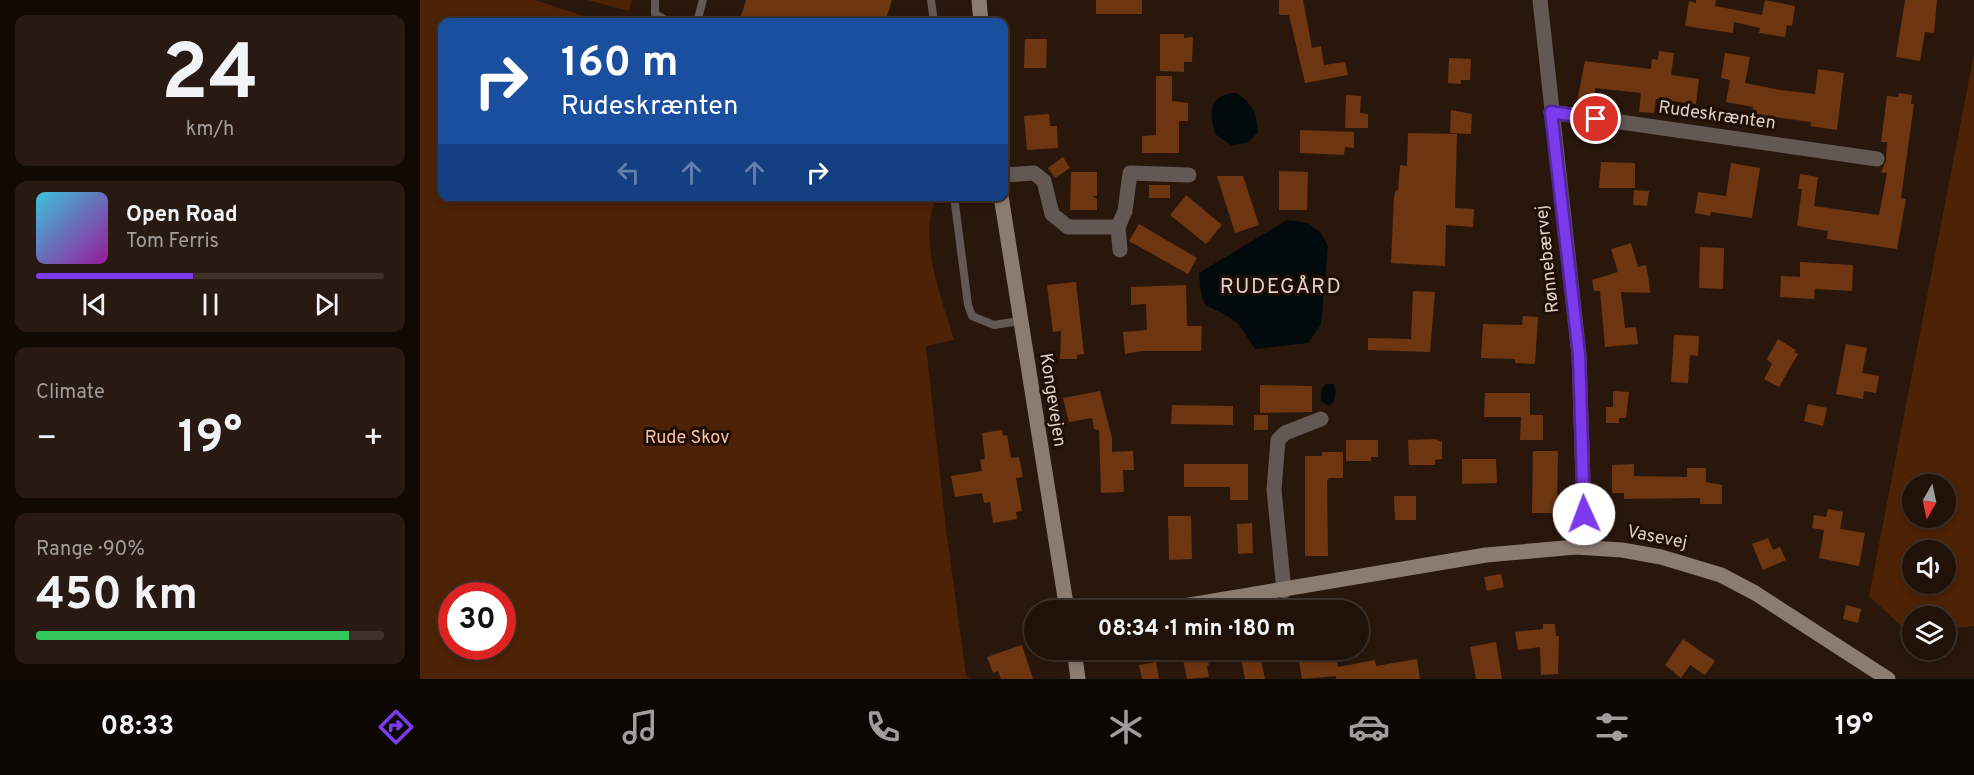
<!DOCTYPE html>
<html lang="en">
<head>
<meta charset="utf-8">
<style>
	body { margin:0; font-family:Overpass,sans-serif; background:#281a12; color:#f1f3f6; height:100vh; display:flex; flex-direction:column; font-size:22px; white-space:nowrap }
	* { box-sizing:border-box; margin:0 }
	p { font-size:20px; color:#a29d9c }
	.icon { flex:none; width:33px; height:33px; fill:none; stroke:currentColor; stroke-width:2; stroke-linecap:round; stroke-linejoin:round }
	.map { position:relative; flex:1; overflow:hidden }
	.panel { display:flex; flex-direction:column; gap:15px; padding:15px; background:#120905; width:420px }
	.panel>* { flex:none }
	.guide { position:absolute; left:18px; top:18px; width:570px; height:183px; border-radius:12px; box-shadow:0 3px 9px #0003,0 0 0 2px #3d312a; background:#1a4fa0; color:#fff; overflow:hidden }
	.needle { width:39px; rotate:189deg }
	.buttons { position:absolute; left:1482px; top:474px; display:grid; gap:12px }
	.buttons a { display:grid; place-items:center; width:54px; height:54px; border-radius:50%; background:#201109; box-shadow:0 3px 9px #0003,0 0 0 2px #3d312a; font-size:30px }
	.speed { position:absolute; left:18px; top:582px; display:flex; gap:12px; font-size:30px; font-weight:700; text-align:center }
	.speed>* { display:grid; place-content:center; width:78px; height:78px; border-radius:50%; background:#201109; box-shadow:0 3px 9px #0003,0 0 0 2px #3d312a; line-height:1 }
	.speed .limit { border:9px solid #d22; background:#fff; color:#111 }
	.pin { position:absolute; display:grid; place-items:center; width:51px; height:51px; color:#fff; margin:-26px; border:3px solid #fff; border-radius:50%; box-shadow:0 2px 6px #0007 }
	.me { position:absolute; width:66px; margin:-33px; rotate:358deg; stroke-linejoin:round; filter:drop-shadow(0 0 4px #0008) }
	.turn { display:flex; align-items:center; gap:21px; height:126px; padding:0 24px; font-size:27px }
	.turn .icon { width:78px; height:78px; stroke-width:2.5 }
	.turn b { display:block; font-size:42px; line-height:51px }
	.lanes { display:flex; align-items:center; height:57px; padding:0 24px; background:#0003; justify-content:center; gap:30px; direction:ltr }
	.lanes .off { opacity:.35 }
	.big { font-size:45px; font-weight:700; line-height:1.1 }
	.panel .widget { flex:1; display:flex; flex-direction:column; justify-content:center; gap:9px; min-width:0; padding:0 21px; border-radius:12px; background:#281a12 }
	.panel .dial { align-items:center; gap:0 }
	.dial b { font-size:78px; line-height:1 }
	.song { display:flex; align-items:center; gap:18px }
	.cover { width:72px; height:72px; border-radius:9px; background:linear-gradient(135deg,hsl(190 70% 55%),hsl(300 70% 35%)) }
	.played { height:6px; border-radius:3px; background:linear-gradient(90deg,#7c3aed 45%,#3d312a 45%) }
	.keys { display:flex; justify-content:space-around; direction:ltr }
	.heat { display:flex; justify-content:space-between; align-items:center; font-size:33px; direction:ltr }
	.charge { height:9px; border-radius:4px; background:linear-gradient(90deg,#34c759 90%,#3d312a 0) }
	.trip { position:absolute; left:604px; top:600px; width:345px; height:60px; border-radius:30px; background:#201109; box-shadow:0 3px 9px #0003,0 0 0 2px #3d312a; font-weight:700; line-height:60px; text-align:center }
	.tabs { display:flex; height:96px; justify-content:space-around; align-items:center; background:#0d0704; color:#a29d9c }
	.tabs .icon { width:42px; height:42px }
	.tabs .current { color:#7c3aed }
	.tabs b { font-size:27px; color:#f1f3f6 }
	main { display:flex; flex:1; min-height:0 }
	.map>svg:first-child { display:block }
</style>
</head>
<body>
<main>
<section class="panel">
<div class="widget dial"><b>24</b><p>km/h</p></div>
<div class="widget">
<div class="song"><i class="cover"></i><div><b>Open Road</b><p>Tom Ferris</p></div></div>
<div class="played"></div>
<div class="keys"><svg class="icon" aria-label="previous" viewBox="0 0 24 24"><path d="M18 5L8 12l10 7zM5 5v14"/></svg><svg class="icon" aria-label="pause" viewBox="0 0 24 24"><path d="M8 5v14M16 5v14"/></svg><svg class="icon" aria-label="next" viewBox="0 0 24 24"><path d="M6 5l10 7-10 7zM19 5v14"/></svg></div>
</div>
<div class="widget"><p>Climate</p>
<div class="heat"><a>−</a><b class="big">19°</b><a>+</a></div>
</div>
<div class="widget"><p>Range · 90%</p><b class="big">450 km</b><div class="charge"></div></div>
</section>
<div class="map">
<svg width="1554" height="679" viewBox="0 0 1554 679">
	<rect width="100%" height="100%" fill="#2a170c"/>
	<path fill="#4d2205" fill-rule="evenodd" d="M0 0H115L181 22H22V196L516 197C498 242 521 295 534 340L506 346 526 529 546 675 550 679H0ZM32 596H82V646H32Z
		M167 0H212L209 11Z
		M1554 54V626L1526 629V616H1492V633H1489L1449 596ZM1492 484H1526V518H1492ZM1492 550H1526V584H1492Z"/>
	<path fill="#020b0c" d="M816 93C832 102 837 114 838 132L827 143 811 145 795 134C789 111 788 95 816 93Z
		M867 220 888 223 900 232 908 246 901 324 888 343 835 349C829 341 823 328 816 322 788 300 782 318 779 273Z
		M906 384H913L916 390 914 402 908 406 901 401 902 388Z"/>
	<path fill="#6e3610" d="M326 0H472L465 22H319Z
		M676 0H722V14H676Z
		M859 0H883L892 48 901 46 904 65 925 62 928 75 885 83 869 15H859Z
		M1276 0H1296L1295 6 1342 15 1345 0 1375 6 1372 26 1367 25 1365 37 1339 33 1340 28 1314 22 1313 33 1265 26 1269 1 1276 3Z
		M1485 0H1517L1514 33 1505 32 1500 61 1476 57Z
		M740 34H764V38L773 37 772 62H764V72L740 71Z
		M605 39H627L626 68H604Z
		M1239 51 1254 53 1251 75 1279 79 1276 104 1236 99 1234 113 1219 112 1221 93 1175 88 1174 103 1157 101 1165 61 1231 69 1232 59 1238 60Z
		M1305 53 1330 57 1325 83 1360 90 1395 94 1398 69 1424 73 1417 130 1390 126 1391 122 1332 114 1333 107 1306 102 1310 80 1301 78Z
		M1029 58 1051 59 1050 80H1041V84L1028 83Z
		M736 76H752V101L768 103V121H759V153H722V136L736 135Z
		M1479 93 1492 95 1491 104H1494L1481 198 1486 199 1477 249 1407 239 1408 231 1377 226 1382 189H1378L1380 174 1398 177 1394 206 1459 215 1467 173 1461 172 1466 161 1467 142H1461L1467 96 1478 97Z
		M926 95 941 96 940 113 948 114V128H925Z
		M1031 110 1052 114 1051 134 1030 133Z
		M629 114 630 126H637L638 148 607 150 604 116Z
		M880 130 934 132V148L925 147 924 155 880 153Z
		M988 133 1037 134 1035 208 1054 209 1053 227 1026 225 1025 266 971 263 974 197 976 190H978L980 165 987 166Z
		M643 157 650 168 635 178 628 168Z
		M1181 162 1215 163V188H1179Z
		M1311 163 1340 168 1332 218 1291 212 1290 216 1275 213 1278 192 1306 196Z
		M859 171 888 172 887 210H859Z
		M651 172H677V196H672L677 199V210H650Z
		M797 176H823L839 225 815 233Z
		M729 185H750V198H729Z
		M1214 190 1229 191 1227 206 1213 205Z
		M766 195 802 225 786 244 750 215Z
		M719 224 777 258 768 274 709 241Z
		M1211 243 1218 267 1226 265 1229 282 1230 293 1201 292 1205 328 1216 327 1218 344 1185 347 1180 291H1174L1172 280 1198 272 1191 249Z
		M1280 247 1304 248 1303 289 1279 288Z
		M1380 262 1433 265 1432 291 1395 289 1394 299 1360 297 1361 276 1380 277Z
		M656 282 664 354 657 355V359H640L641 331 633 332 627 285Z
		M766 285 767 326H782L781 351H722L705 354 703 332 727 330 726 304 711 305V287Z
		M993 291 1015 292 1010 352 948 350V338L991 339Z
		M1103 316 1118 317 1115 364 1095 363V359L1061 358 1063 324 1102 325Z
		M1254 335 1279 336 1278 356 1270 355 1268 383 1251 382Z
		M1358 339 1376 350 1374 352 1378 354 1359 387 1344 379 1352 364 1347 359Z
		M1426 344 1447 348 1442 373 1459 376 1456 393 1444 391 1443 399 1416 394Z
		M840 385 892 386V412L840 413Z
		M680 391 692 438V452L713 451 714 470H703L704 492 681 493 679 430 674 429 672 418 649 422 643 398Z
		M1193 391 1209 392 1206 418H1199V423H1186V407H1193Z
		M1065 393H1110V415H1123V440H1100L1101 417H1064Z
		M1388 404 1407 408 1403 426 1384 421Z
		M752 405 813 406V425L751 424Z
		M834 415H848V430H834Z
		M582 430 583 436 587 435 591 458 599 457 603 477 596 478 602 511 596 512 597 519 573 523 570 502 564 503 562 493 535 497 531 476 562 471 560 460 565 459 562 433Z
		M1015 439 1022 442V459L1015 460V465H989L988 440Z
		M926 440H958V457H951V461H926Z
		M1113 451H1138L1137 513H1112Z
		M902 452H923V478H909L907 481 908 556H885V456H902Z
		M1042 459H1076L1077 483 1042 484Z
		M764 464H828V500H810V487H764Z
		M1214 464V476L1267 477V468H1286V482L1302 485V504H1280V498L1204 499V493H1192V465Z
		M974 496H996V520H975Z
		M1408 509 1423 512 1420 529 1445 533 1439 566 1399 558 1404 530 1392 528 1394 515 1406 517Z
		M748 516H771L772 559 749 560Z
		M832 523 833 553 818 554 817 524Z
		M1348 538 1353 550 1360 547 1366 560 1343 570 1332 544Z
		M1081 574 1084 587 1067 591 1064 577Z
		M1426 605 1441 609 1438 623 1423 619Z
		M1123 624H1135L1136 636H1139L1138 674 1121 675 1120 647 1098 650 1095 632 1123 629Z
		M1263 639 1295 661 1285 675 1270 665 1261 678 1245 665Z
		M1076 642 1082 679H1056L1050 647Z
		M602 645 613 679H581L578 671 573 673 567 657Z
		M761 650H784L789 665 787 666 789 677 767 679Z
		M877 650H915L918 667 955 660 956 666 997 659 1000 679H916V676L882 679Z
		M840 655 845 679H825L821 659Z
		M736 662 739 679H722L719 665Z"/>
	<g fill="none" stroke-linecap="round" stroke-linejoin="round">
		<path stroke="#635853" stroke-width="8" d="M235 0V14L249 22
			M511 0 514 22
			M277 22 283 0
			M534 196 548 305 552 316 574 325 599 321"/>
		<path stroke="#635853" stroke-width="15" d="M1120 0 1159 355 1164 514
			M1131 112 1457 159
			M584 175 614 173 624 181 632 214 648 227H698
			M700 250 698 227 705 211 710 173 769 175
			M864 591 854 490 858 440 865 433 901 419"/>
		<path stroke="#8c7b71" stroke-width="15" d="M559 0 561 22
			M581 196 647 610
			M740 610 1066 555 1156 547 1202 550 1241 557 1301 575 1335 593 1468 679
			M654 650 658 679"/>
	</g>
	<g fill="none" stroke-linecap="round" stroke-linejoin="round">
		<g stroke="#51269a" stroke-width="15">
			<path id="route" d="M1164 514 1159 355 1131 112 1176 119"/>
		</g>
		<use href="#route" stroke="#7c3aed" stroke-width="10"/>
	</g>
	<g text-anchor="middle" dominant-baseline="central" stroke-width="6" stroke-linejoin="round" paint-order="stroke">
		<g font-size="18" fill="#ded0c8" stroke="#200e04">
			<text transform="translate(1297 116) rotate(8)">Rudeskrænten</text>
			<text transform="translate(1128 259) rotate(-96)">Rønnebærvej</text>
			<text transform="translate(632 400) rotate(81)">Kongevejen</text>
			<text transform="translate(1237 538) rotate(11)">Vasevej</text>
		</g>
		<g font-size="18" fill="#fac4a6" stroke="#200e04">
			<text x="267" y="438">Rude Skov</text>
		</g>
		<g font-size="21" letter-spacing="1.5" fill="#ded0c8" stroke="#200e04">
			<text x="861" y="287">RUDEGÅRD</text>
		</g>
	</g>
</svg>
<div class="buttons">
<a><svg class="needle" viewBox="-14 -14 28 28"><path d="M0-13l5 13h-10z" fill="#e53935"/><path d="M0 13l5-13h-10z" fill="#a29d9c"/></svg></a>
<a><svg class="icon" aria-label="sound" viewBox="0 0 24 24"><path d="M4 9h4l5-4v14l-5-4H4zM17 9q2 3 0 6"/></svg></a>
<a><svg class="icon" aria-label="layers" viewBox="0 0 24 24"><path d="M12 4l9 5-9 5-9-5zM3 14l9 5 9-5"/></svg></a>
</div>
<div class="speed"><div class="limit">30</div></div>
<div class="pin" style="left:1176px;top:119px;background:#d93025"><svg class="icon" aria-label="arrive" viewBox="0 0 24 24"><path d="M6 21V4h12l-3 4 3 4H6"/></svg></div>
<svg class="me" style="left:1164px;top:514px" viewBox="-20 -20 40 40"><circle r="19" fill="#fff"/><path d="M0-13L10 11 0 6-10 11z" fill="#7c3aed"/></svg>
<div class="trip">08:34 · 1 min · 180 m</div>
<div class="guide">
<div class="turn"><svg class="icon" aria-label="right" viewBox="0 0 24 24"><path d="M7 20v-9h11M14 6l5 5-5 5"/></svg><div><b>160 m</b>Rudeskrænten</div></div>
<div class="lanes"><svg class="icon off" aria-label="left" viewBox="0 0 24 24"><path d="M17 20v-9H6M10 6l-5 5 5 5"/></svg><svg class="icon off" aria-label="ahead" viewBox="0 0 24 24"><path d="M12 20V5M6 11l6-6 6 6"/></svg><svg class="icon off" aria-label="ahead" viewBox="0 0 24 24"><path d="M12 20V5M6 11l6-6 6 6"/></svg><svg class="icon" aria-label="right" viewBox="0 0 24 24"><path d="M7 20v-9h11M14 6l5 5-5 5"/></svg></div>
</div>
</div>
</main>
<nav class="tabs">
<b>08:33</b>
<svg class="icon current" aria-label="directions" viewBox="0 0 24 24"><path d="M12 3l9 9-9 9-9-9zM9 14v-3h6M13 9l2 2-2 2"/></svg>
<svg class="icon" aria-label="music" viewBox="0 0 24 24"><path d="M9 18V5l10-2v13"/><circle cx="6" cy="18" r="3"/><circle cx="16" cy="16" r="3"/></svg>
<svg class="icon" aria-label="phone" viewBox="0 0 24 24"><path d="M5 4h4l2 5-3 2q2 4 5 5l2-3 5 2v4C11 20 4 13 5 4z"/></svg>
<svg class="icon" aria-label="climate" viewBox="0 0 24 24"><path d="M12 3v18M4 7l16 10M4 17L20 7"/></svg>
<svg class="icon" aria-label="car" viewBox="0 0 24 24"><path d="M5 17H2v-5l4-1 3-4h7l3 4 3 1v5h-3M9 17h6M6 11h13"/><circle cx="7" cy="17" r="2"/><circle cx="17" cy="17" r="2"/></svg>
<svg class="icon" aria-label="filters" viewBox="0 0 24 24"><path d="M4 7h16M4 17h16"/><circle cx="9" cy="7" r="2"/><circle cx="15" cy="17" r="2"/></svg>
<b>19°</b>
</nav>
</body>
</html>
